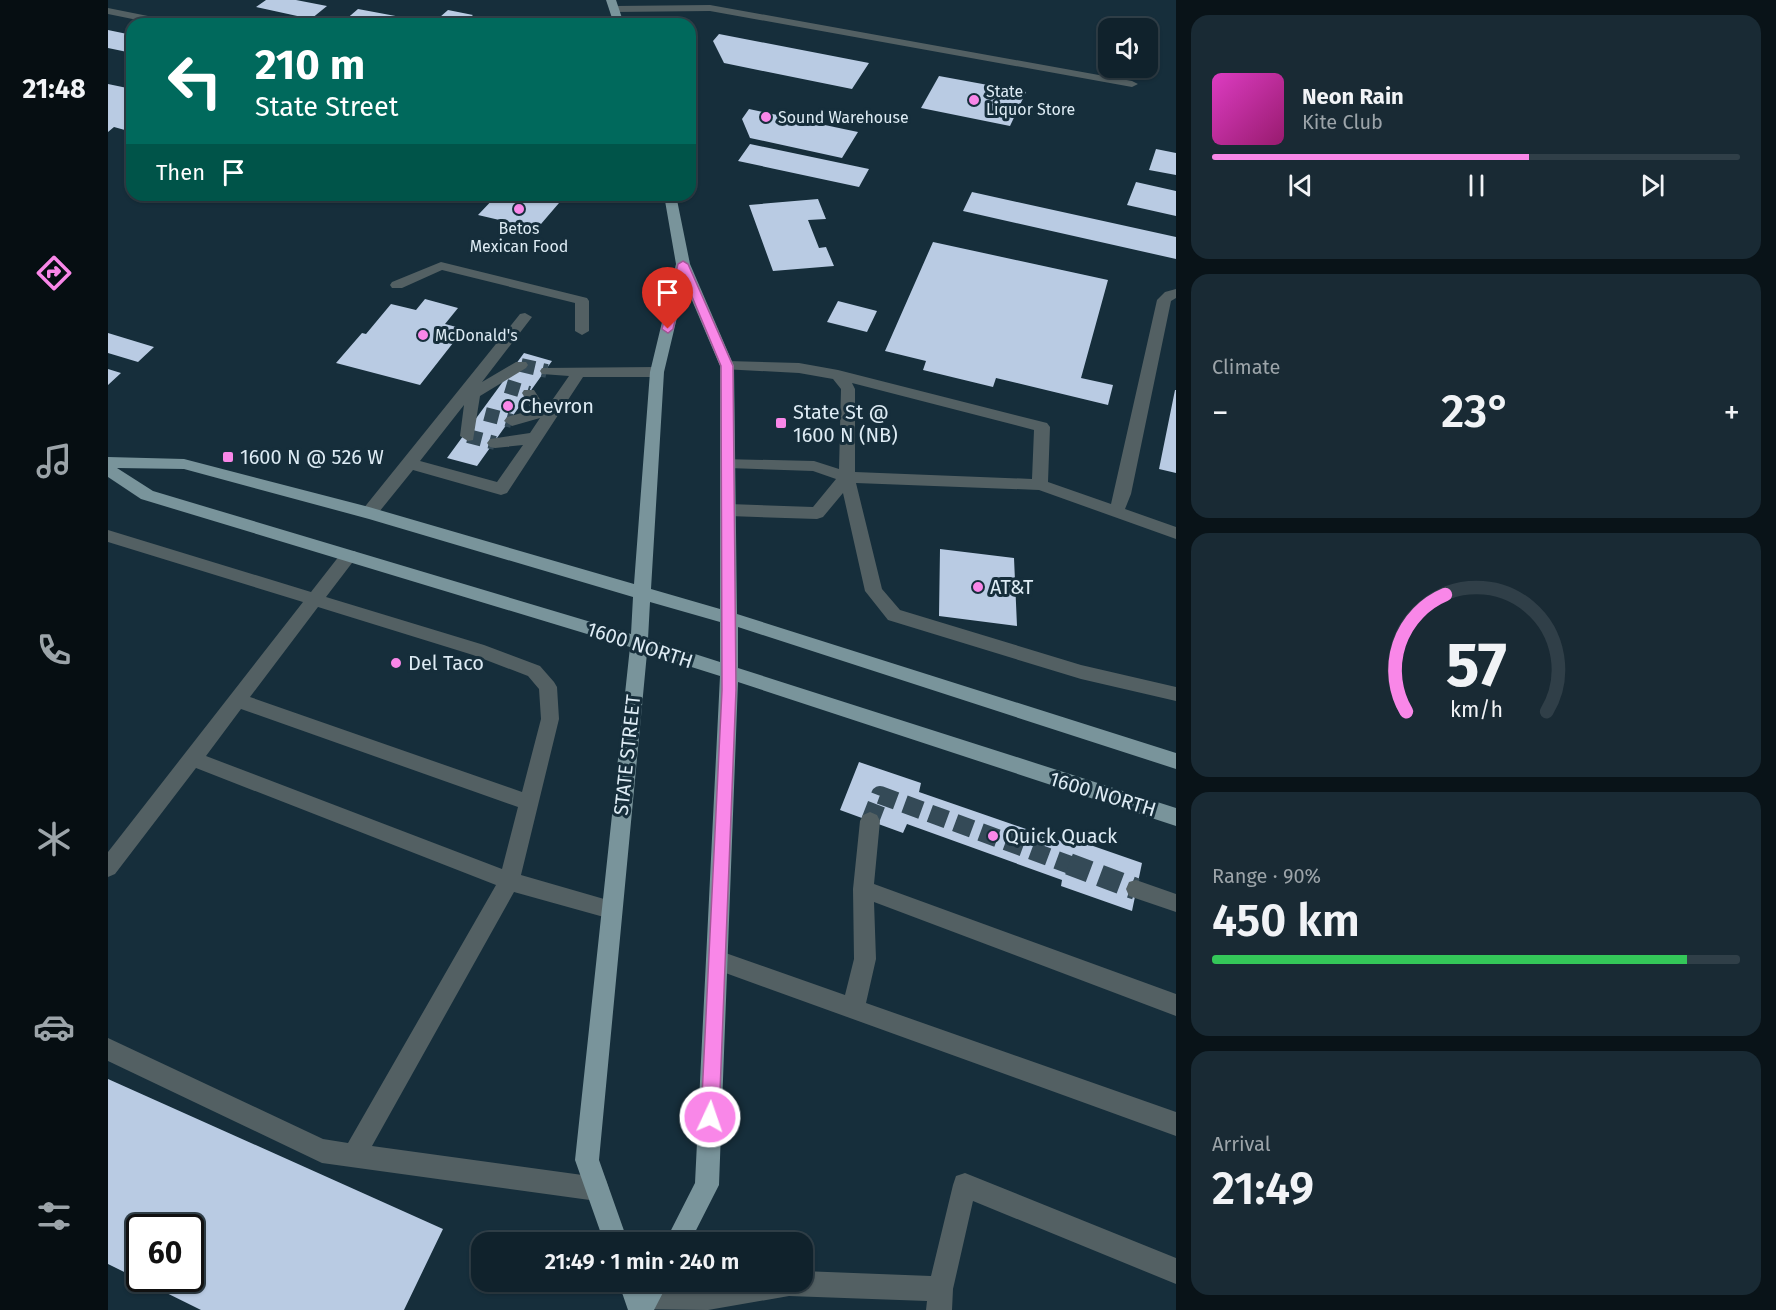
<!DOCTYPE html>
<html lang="en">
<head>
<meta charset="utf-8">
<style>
	body { margin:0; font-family:"Fira Sans",sans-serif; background:#192a34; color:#f1f3f6; height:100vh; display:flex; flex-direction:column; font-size:22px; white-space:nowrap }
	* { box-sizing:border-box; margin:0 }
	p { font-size:20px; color:#9ca4a9 }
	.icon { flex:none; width:33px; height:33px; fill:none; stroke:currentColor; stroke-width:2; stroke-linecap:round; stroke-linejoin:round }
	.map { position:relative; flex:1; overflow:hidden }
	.details { display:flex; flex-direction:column; gap:15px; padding:15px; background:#091318; width:600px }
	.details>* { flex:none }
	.top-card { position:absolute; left:18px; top:18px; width:570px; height:183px; border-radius:18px; box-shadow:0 2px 4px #0004,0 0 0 2px #303f48; background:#00695c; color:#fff; overflow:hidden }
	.controls { position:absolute; left:990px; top:18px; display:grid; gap:12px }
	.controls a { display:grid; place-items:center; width:60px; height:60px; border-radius:12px; background:#10222c; box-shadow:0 2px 4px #0004,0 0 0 2px #303f48; font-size:30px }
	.speed { position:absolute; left:18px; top:1214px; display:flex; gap:12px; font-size:30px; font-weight:700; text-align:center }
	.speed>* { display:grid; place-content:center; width:78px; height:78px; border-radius:50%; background:#10222c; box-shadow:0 2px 4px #0004,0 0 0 2px #303f48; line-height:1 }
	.speed .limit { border:3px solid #111; border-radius:9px; background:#fff; color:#111 }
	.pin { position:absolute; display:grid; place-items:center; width:51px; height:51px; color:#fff; margin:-62px -26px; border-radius:50% 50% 50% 0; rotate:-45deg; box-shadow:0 0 6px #0007 }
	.pin .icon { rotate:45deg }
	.me { position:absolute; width:66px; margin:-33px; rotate:3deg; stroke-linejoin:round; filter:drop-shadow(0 0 4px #0008) }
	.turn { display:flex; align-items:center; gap:21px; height:126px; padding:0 30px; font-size:27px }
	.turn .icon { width:78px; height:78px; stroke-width:2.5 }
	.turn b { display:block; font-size:42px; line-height:51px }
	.then { display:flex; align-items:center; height:57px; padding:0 30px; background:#0003; gap:12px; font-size:22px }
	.big { font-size:45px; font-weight:600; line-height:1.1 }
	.details .widget { flex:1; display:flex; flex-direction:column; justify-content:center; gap:9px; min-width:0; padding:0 21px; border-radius:18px; background:#192a34 }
	.details .dial { align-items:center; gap:0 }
	.dial svg { height:156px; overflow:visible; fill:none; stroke:#303f48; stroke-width:7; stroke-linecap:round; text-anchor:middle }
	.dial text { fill:#f1f3f6; stroke:none }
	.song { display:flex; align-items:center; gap:18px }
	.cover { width:72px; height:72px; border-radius:9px; background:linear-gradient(135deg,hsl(310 70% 55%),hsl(320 70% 35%)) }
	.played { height:6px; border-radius:3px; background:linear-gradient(90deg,#f987e8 60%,#303f48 60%) }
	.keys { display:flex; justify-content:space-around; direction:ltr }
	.heat { display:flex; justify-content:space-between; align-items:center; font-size:33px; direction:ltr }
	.charge { height:9px; border-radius:4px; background:linear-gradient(90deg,#34c759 90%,#303f48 0) }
	.trip { position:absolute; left:363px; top:1232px; width:342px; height:60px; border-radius:18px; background:#10222c; box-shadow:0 2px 4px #0004,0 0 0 2px #303f48; font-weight:600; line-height:60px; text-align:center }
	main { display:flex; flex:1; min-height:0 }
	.menu { display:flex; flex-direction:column; width:108px; justify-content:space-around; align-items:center; background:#060e12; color:#9ca4a9 }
	.menu .icon { width:42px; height:42px }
	.menu .active { color:#f987e8 }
	.menu b { font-size:27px; color:#f1f3f6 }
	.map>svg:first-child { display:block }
</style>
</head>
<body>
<main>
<nav class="menu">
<b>21:48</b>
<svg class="icon active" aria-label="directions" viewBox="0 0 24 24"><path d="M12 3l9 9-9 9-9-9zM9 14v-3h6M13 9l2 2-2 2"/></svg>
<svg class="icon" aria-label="music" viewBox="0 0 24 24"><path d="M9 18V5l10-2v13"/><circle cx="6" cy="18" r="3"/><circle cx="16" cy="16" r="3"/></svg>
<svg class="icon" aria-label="phone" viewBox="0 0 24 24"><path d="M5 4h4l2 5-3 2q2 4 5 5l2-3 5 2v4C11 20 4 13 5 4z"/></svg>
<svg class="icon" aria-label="climate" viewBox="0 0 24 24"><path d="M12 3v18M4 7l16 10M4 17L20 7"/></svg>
<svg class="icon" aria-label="car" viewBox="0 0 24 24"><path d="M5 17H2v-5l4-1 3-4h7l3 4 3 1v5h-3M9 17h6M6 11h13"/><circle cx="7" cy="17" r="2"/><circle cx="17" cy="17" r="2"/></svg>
<svg class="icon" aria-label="filters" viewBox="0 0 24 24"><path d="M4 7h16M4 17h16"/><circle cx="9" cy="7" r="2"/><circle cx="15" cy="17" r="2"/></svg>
</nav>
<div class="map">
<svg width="1068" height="1310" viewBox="0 0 1068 1310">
	<rect width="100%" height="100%" fill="#162e3b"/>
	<path fill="#b9cbe3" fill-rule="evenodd" d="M158 0H188L219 6 203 19 148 7Z
		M250 9 309 20 304 24H253L236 21Z
		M340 10 365 15 355 24H324Z
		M0 30 24 35V53L0 48Z
		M611 34 761 63 744 89 616 63 605 41Z
		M831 76 918 92 902 126 813 108Z
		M0 84 24 89V132L6 127 0 132Z
		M641 109 750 132 734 158 642 138 634 119Z
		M642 144 761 169 751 187 630 161Z
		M1048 149 1068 153V175L1041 170Z
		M1028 182 1068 191V216L1019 205Z
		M864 192 1068 237V259L855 211Z
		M319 195H363L358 201 339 195 334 200Z
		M389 195H445L446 201 451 203 433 224 430 223 425 228 370 215Z
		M710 199 718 219 700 220 711 248 718 247 726 266 665 271 641 205Z
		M825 242 1000 280 973 378 1005 385 1000 405 888 378 885 387 815 370 818 361 777 351Z
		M317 299 350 308 337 324 356 329 312 385 228 363 254 333 258 334 283 304 308 310Z
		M730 301 769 311 759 332 719 322Z
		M0 333 46 347 30 362 0 353Z
		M416 353 444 361 369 466 339 458Z
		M0 369 13 373 0 385Z
		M1067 390H1068V473L1051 469Z
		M832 549 906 558 909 626 831 616Z
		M751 762 813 783 811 792 964 845 965 839 1034 863 1024 911 953 886 954 880 799 824 795 833 732 810Z
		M0 1079 335 1229 296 1310H93L0 1264ZM32 1227H82V1278H32Z"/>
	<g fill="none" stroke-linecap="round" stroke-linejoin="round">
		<path stroke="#344a57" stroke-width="14" stroke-dasharray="14 8" stroke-linecap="butt" d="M413 365 439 371
			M398 386 421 393
			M377 414 404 421
			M360 436 387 443"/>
		<path stroke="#344a57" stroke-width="18" stroke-dasharray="18 9" stroke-linecap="butt" d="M762 821 772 795 965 866"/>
		<path stroke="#344a57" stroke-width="22" stroke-dasharray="22 11" stroke-linecap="butt" d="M961 864 1028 889"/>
		<path fill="#536063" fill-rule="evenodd" d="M602 5 1024 81 1030 84 1024 87 602 11 506 12 501 9 506 6Z
			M0 8 65 21 70 24H49L0 14Z
			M333 262 479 298 481 301V331L474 335 467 331V303L334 270 294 288H284L282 285 284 282Z
			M1068 289V298L1063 301 1023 494 1017 509 1068 527V539L931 490 748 483 774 589 792 610 973 665 1068 687V701L973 679 780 620 757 591 735 493 715 517 709 519 621 516 615 514 613 510 615 506 621 504 705 507 728 479 705 471 620 468 614 467 612 463 614 459 706 461 731 469 733 389 725 379 691 373 614 369 612 366 614 363 619 361 691 363 730 370 939 423 942 427 940 482 1003 504 1049 300 1057 292ZM744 383 926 430 924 479 747 472V389Z
			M417 313 424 317 374 382 408 362H418L420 365 418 368 372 396 365 440 360 441 352 436 356 405 312 461 389 482 415 445 387 448 382 447 379 443 382 439 422 433 432 418 404 426 396 421 399 417 424 410 414 393 416 390H426L438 409 461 376 434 374 432 371 434 368 549 367 556 372 549 377H475L399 493 393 495 305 470 267 517H255L253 513 255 509 412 314Z
			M0 530 203 592 235 551H247L249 555 247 559 218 597 376 645 432 666 446 682 449 687 451 719 413 875 503 901 510 903 513 910 510 917 503 919 406 892 264 1146 489 1177 498 1180 501 1189 498 1198 489 1201 214 1163 0 1061V1038L215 1139 240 1143 388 885 88 768 7 874 0 877V852L195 602 0 542ZM210 607 365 655 420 676 431 689 433 719 414 792 142 697ZM133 709 410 807 394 869 98 756Z
			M762 812 769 815 772 821 766 884 1068 994V1016L766 902 768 959 758 1003 1068 1112V1136L601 967 598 960 601 953 609 950 737 995 746 959 745 889 752 821 755 815Z
			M1028 880 1068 894V912L1021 896 1018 889 1021 882Z
			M857 1173 1068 1258V1284L865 1201 845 1289 844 1310H818L819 1301 681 1296 600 1310 520 1309 524 1300 533 1296 620 1281H694V1271L823 1276 845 1185 848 1176Z"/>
		<path fill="#79949b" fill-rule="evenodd" d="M498 0H508L516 24H506Z
			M556 195H568L582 264 626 366 629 614 1068 753V769L630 627V668L1068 808V826L630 682 611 1185 582 1242H557L587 1183 612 676 539 653 491 1160 520 1242H496L467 1160 522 647 33 499 0 477V457L76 459 261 507 526 584 542 372 568 264ZM577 284 612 366V609L543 589 556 372ZM9 468 76 469 261 519 525 597 523 634 45 491ZM542 602 612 622V662L540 639Z
			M510 1281H561L546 1310H520Z"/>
	</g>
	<path fill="#f987e8" stroke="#a25897" stroke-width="1.5" d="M575 261 580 264 625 366 628 690 611 1117 609 1124 602 1126 596 1124 593 1117 614 690 613 366 577 280 565 329 560 333 554 329 570 264Z"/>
	<g fill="#f987e8" stroke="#162e3b" stroke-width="2">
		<circle cx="866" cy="100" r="6"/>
		<circle cx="658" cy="117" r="6"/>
		<circle cx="411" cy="209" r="6"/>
		<circle cx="315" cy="335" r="6"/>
		<circle cx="400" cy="406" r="6"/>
		<rect x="667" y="417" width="12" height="12" rx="3"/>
		<rect x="114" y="451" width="12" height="12" rx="3"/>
		<circle cx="870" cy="587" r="6"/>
		<circle cx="288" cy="663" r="6"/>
		<circle cx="885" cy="836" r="6"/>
	</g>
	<g text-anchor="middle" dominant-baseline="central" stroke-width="6" stroke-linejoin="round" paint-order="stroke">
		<g font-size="16" fill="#ddebf4" stroke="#162e3b" text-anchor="start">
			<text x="878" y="91">State<tspan x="878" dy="18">Liquor Store</tspan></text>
			<text x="670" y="117">Sound Warehouse</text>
			<text x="411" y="228" text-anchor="middle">Betos<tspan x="411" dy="18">Mexican Food</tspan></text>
			<text x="327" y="335">McDonald's</text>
		</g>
		<g font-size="20" fill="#ddebf4" stroke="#162e3b" text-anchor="start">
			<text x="412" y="406">Chevron</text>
			<text x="685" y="412">State St @<tspan x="685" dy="23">1600 N (NB)</tspan></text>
			<text x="132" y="457">1600 N @ 526 W</text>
			<text x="882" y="587">AT&amp;T</text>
			<text x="300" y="663">Del Taco</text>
			<text x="897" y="836">Quick Quack</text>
		</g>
		<g font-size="20" fill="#ddebf4" stroke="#162e3b">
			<text transform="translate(532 645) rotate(18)">1600 NORTH</text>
			<text transform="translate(519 755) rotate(-84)">STATE STREET</text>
			<text transform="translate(995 794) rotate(17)">1600 NORTH</text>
		</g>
	</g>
</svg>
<div class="controls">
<a><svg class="icon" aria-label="sound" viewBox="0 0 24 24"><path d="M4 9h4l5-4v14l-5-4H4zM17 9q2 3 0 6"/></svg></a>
</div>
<div class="speed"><div class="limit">60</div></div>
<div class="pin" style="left:560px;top:329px;background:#d93025"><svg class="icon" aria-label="arrive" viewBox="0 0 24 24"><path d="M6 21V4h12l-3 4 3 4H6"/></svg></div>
<svg class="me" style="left:602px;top:1117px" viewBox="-20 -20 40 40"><circle r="17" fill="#f987e8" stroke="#fff" stroke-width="3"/><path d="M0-11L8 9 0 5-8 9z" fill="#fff"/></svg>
<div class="trip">21:49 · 1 min · 240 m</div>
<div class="top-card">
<div class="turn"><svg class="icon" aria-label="left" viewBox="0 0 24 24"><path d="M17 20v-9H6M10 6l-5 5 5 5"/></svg><div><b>210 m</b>State Street</div></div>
<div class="then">Then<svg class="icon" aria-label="arrive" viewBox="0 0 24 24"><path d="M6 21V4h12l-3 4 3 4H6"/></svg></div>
</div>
</div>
<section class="details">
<div class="widget">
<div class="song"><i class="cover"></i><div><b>Neon Rain</b><p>Kite Club</p></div></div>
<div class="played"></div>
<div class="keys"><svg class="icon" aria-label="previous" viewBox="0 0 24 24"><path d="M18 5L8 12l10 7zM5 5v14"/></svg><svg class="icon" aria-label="pause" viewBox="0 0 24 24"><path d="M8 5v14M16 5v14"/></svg><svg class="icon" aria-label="next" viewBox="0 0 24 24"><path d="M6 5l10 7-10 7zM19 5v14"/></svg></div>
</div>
<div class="widget"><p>Climate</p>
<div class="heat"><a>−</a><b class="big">23°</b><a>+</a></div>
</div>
<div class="widget dial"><svg viewBox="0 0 100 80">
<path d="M14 69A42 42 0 1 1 86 69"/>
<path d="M14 69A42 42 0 0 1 34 9" stroke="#f987e8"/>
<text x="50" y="56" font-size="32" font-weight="700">57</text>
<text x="50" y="72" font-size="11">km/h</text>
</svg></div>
<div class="widget"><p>Range · 90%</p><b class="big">450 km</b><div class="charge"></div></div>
<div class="widget"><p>Arrival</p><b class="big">21:49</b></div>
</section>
</main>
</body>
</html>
